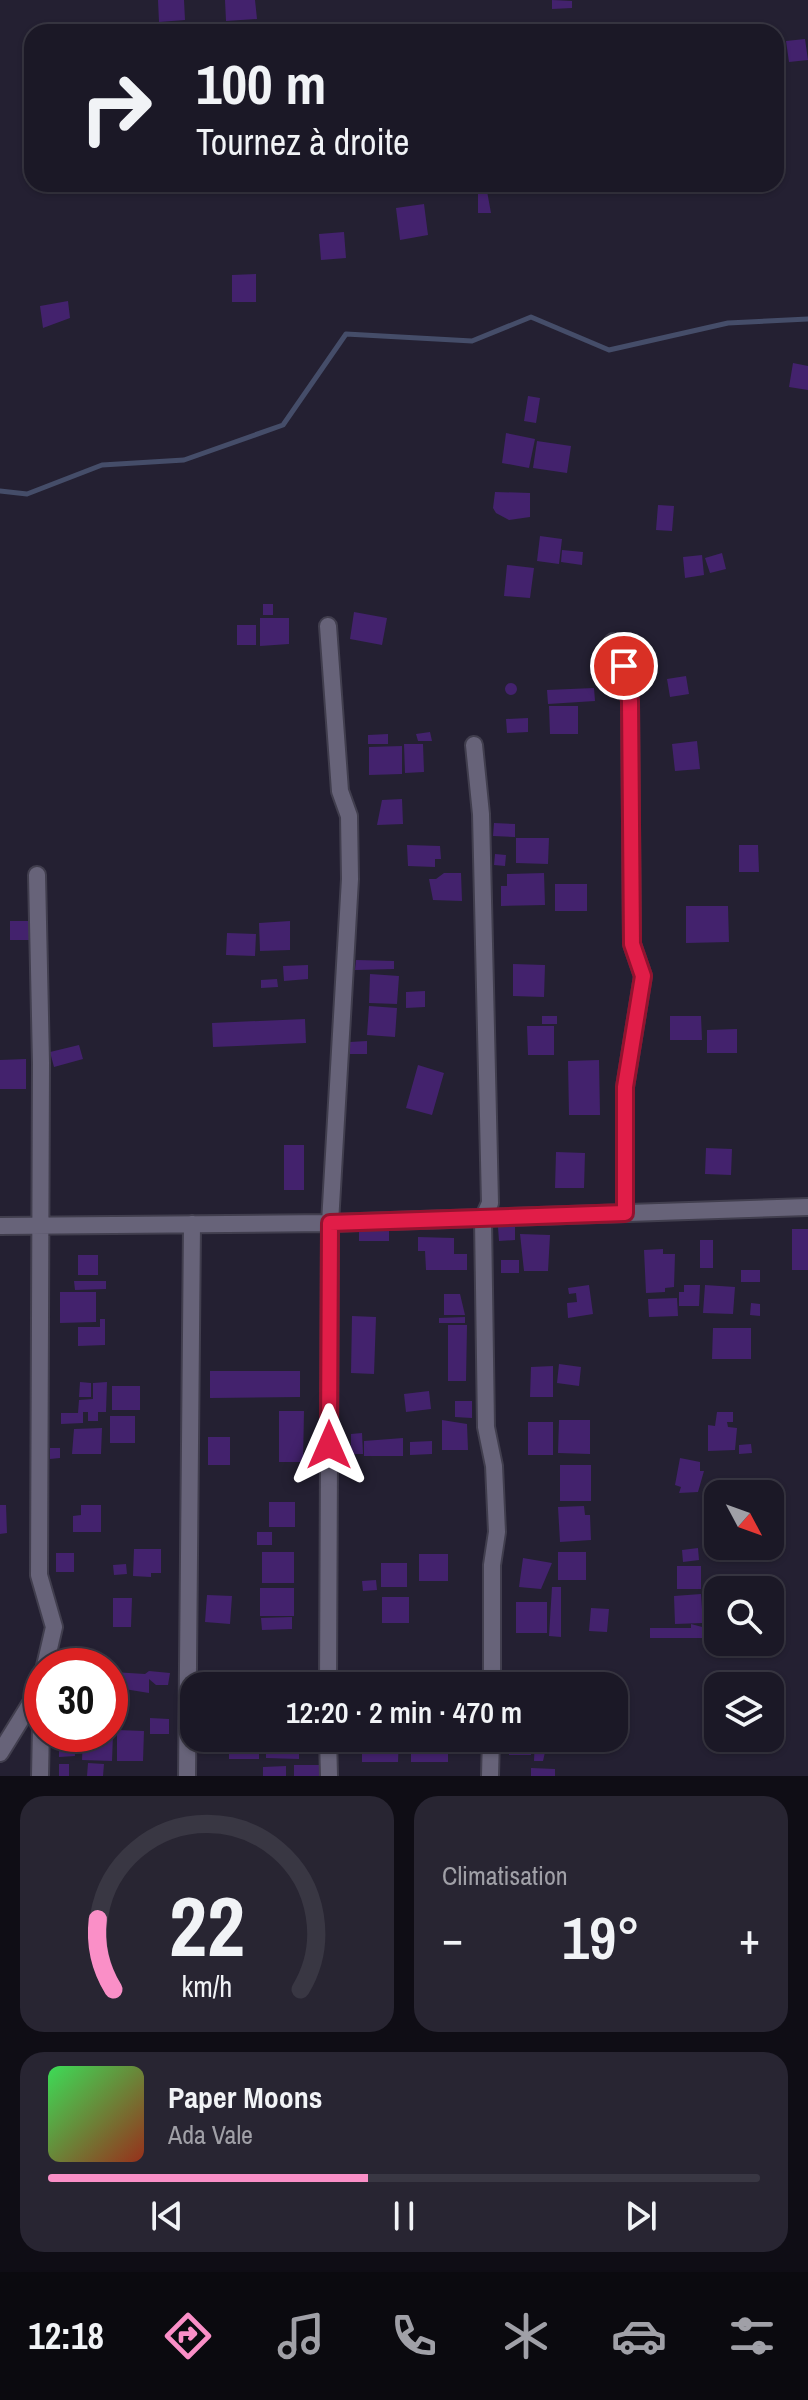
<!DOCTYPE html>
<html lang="fr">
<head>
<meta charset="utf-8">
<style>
	body { margin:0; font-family:"Archivo Narrow",sans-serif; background:#282532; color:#f1f3f6; height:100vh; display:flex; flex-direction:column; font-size:30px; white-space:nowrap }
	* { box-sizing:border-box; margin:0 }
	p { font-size:26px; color:#a0a0a7 }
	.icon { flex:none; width:44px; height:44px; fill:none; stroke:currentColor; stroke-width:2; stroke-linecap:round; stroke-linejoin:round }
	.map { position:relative; height:1776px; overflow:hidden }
	.sheet { display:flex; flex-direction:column; gap:20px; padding:20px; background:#0f0d15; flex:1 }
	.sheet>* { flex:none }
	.hud { position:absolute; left:24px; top:24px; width:760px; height:168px; border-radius:24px; box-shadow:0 2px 6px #0004,0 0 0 2px #393743; background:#1b1826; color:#f1f3f6; overflow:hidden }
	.needle { width:52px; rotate:131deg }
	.tools { position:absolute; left:704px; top:1480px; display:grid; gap:16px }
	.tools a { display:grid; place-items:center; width:80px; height:80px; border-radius:16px; background:#1b1826; box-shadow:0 2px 6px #0004,0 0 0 2px #393743; font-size:40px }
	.speed { position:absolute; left:24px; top:1648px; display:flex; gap:16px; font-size:40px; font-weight:700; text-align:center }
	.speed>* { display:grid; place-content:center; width:104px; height:104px; border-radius:50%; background:#1b1826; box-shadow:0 2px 6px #0004,0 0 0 2px #393743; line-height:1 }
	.speed .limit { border:12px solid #d22; background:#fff; color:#111 }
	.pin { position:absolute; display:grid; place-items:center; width:68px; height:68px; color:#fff; margin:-34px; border:4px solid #fff; border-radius:50%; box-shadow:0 2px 8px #0007 }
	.me { position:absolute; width:88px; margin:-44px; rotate:0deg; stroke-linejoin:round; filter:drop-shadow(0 0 6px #0008) }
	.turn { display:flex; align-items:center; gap:28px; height:168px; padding:0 40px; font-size:36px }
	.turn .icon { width:104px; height:104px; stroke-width:2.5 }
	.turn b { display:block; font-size:56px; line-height:68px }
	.big { font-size:60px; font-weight:600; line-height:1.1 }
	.sheet .tile { flex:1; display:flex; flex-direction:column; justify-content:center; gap:12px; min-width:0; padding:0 28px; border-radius:24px; background:#282532 }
	.sheet .dial { align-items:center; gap:0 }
	.dial svg { height:208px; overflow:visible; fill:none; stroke:#393743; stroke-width:7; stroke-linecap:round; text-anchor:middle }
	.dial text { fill:#f1f3f6; stroke:none }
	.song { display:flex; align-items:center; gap:24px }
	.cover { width:96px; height:96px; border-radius:12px; background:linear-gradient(135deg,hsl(130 70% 55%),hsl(10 70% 35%)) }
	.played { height:8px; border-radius:4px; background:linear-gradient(90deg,#fa8fc7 45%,#393743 45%) }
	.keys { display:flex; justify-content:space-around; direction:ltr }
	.heat { display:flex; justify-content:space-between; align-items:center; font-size:44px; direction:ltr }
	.sheet .tiles { flex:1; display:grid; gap:20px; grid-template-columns:1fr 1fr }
	.tile:last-child { grid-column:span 2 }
	.trip { position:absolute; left:180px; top:1672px; width:448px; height:80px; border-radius:24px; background:#1b1826; box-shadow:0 2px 6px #0004,0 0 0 2px #393743; font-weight:600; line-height:80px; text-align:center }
	.menu { display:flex; height:128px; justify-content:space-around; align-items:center; background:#0b0a0f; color:#a0a0a7 }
	.menu .icon { width:56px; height:56px }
	.menu .current { color:#fa8fc7 }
	.menu b { font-size:36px; color:#f1f3f6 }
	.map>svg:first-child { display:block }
</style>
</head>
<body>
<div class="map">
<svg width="808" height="1776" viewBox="0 0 808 1776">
	<rect width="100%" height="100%" fill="#242032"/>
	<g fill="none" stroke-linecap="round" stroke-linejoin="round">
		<path stroke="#454d69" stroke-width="5" d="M0 491 27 494 102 465 184 460 283 425 346 334 472 341 531 317 609 350 728 323 808 319"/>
	</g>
	<path fill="#43226d" d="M158 0H184L185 20 159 22Z
		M225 0H255L257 19 226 21Z
		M552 0 572 1V8L552 9Z
		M805 39 808 60 789 62 786 41Z
		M478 191H487L491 213H478Z
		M424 204 428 235 400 240 396 208Z
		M344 232 346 258 321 260 319 234Z
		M256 274V302H232V275Z
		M68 301 70 318 43 328 40 306Z
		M793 363 808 366V390L789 387Z
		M528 396 540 398 536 423 524 421Z
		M506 433 535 439 529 468 502 463Z
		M537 441 571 446 567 473 533 468Z
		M495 492 530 493V517L509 520 496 513 493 508Z
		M658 505 674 506 672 531 656 530Z
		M540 536 562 539 559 564 537 561Z
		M562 550 583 552 582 565 561 562Z
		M722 553 726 569 710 573 705 558Z
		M702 555 704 575 685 578 683 557Z
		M507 565 534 568 530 598 504 596Z
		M263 604H273V615H263Z
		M354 612 387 618 382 645 350 639Z
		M260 618H289V644L260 646Z
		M237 625H256V645H237Z
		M686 676 689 694 670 697 667 679Z
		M505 689a6 6 0 1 1 12 0a6 6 0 1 1-12 0Z
		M594 688 595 701 548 704 547 690Z
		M549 706H578V734H550Z
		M528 718V732L507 733 506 719Z
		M430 732 432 741H418L416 734Z
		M388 734V744H368V735Z
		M697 741 700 769 675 771 672 744Z
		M404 744H423L424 772 405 773Z
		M402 746V774L369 775V747Z
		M402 799 403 824 377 825 382 800Z
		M494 823 515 824V837L493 836Z
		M516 838H549L548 864 516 863Z
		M407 845 440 846 441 859H435V867L408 866Z
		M739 845H758L759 872H739Z
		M495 854 506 855 505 866 494 865Z
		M444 873H461L462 901 433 900 429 879H436Z
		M544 873 545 905 501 906V886H507V874Z
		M555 884H587V911H555Z
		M686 906H728L729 942 686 943Z
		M10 921H31V940H10Z
		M290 921V950L260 951 259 923Z
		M227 933 256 934 255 956 226 955Z
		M356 960 394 961V969L355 970Z
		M513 964 545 965 544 997 513 996Z
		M308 965V979L284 981 283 966Z
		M370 974 399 976 397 1004 369 1003Z
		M277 979 278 987 261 988V980Z
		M425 991V1007L406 1008V992Z
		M369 1006 397 1008 395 1037 367 1035Z
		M542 1016H557V1024H542Z
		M670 1016H701L702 1040H670Z
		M305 1019 306 1043 213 1047 212 1023Z
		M527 1026H554V1055H528Z
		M737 1029V1053H707V1030Z
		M367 1041V1054H350V1042Z
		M79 1045 83 1059 54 1067 50 1052Z
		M26 1059V1089H0V1060Z
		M599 1060 600 1115H569L568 1061Z
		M418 1065 444 1073 432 1115 406 1108Z
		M284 1145H304V1190H284Z
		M706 1148 732 1149 731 1175 705 1174Z
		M556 1152 585 1153 584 1188H555Z
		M359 1225H389V1241H359Z
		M498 1227H515V1240L499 1241Z
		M792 1229H808V1270H792Z
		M520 1234 550 1235 548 1271H524Z
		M418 1237 454 1238V1254H467V1270H426L425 1251H418Z
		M700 1240H713V1268H700Z
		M663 1249V1254H675L674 1287 665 1288V1292L646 1293 644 1250Z
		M78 1255H98V1275H78Z
		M501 1260H519V1273H501Z
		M741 1270H760V1282H741Z
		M74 1281H106V1289L75 1290Z
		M589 1285 593 1314 568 1318 567 1303 577 1302 576 1293 569 1294 568 1288Z
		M684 1285H700L699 1306H679V1292H684Z
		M705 1285 735 1287 733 1314 703 1313Z
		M60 1292H96V1322L60 1323Z
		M444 1294H460L465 1315H444Z
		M677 1298 678 1316 649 1317 648 1299Z
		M751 1303 760 1304V1316L750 1315Z
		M352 1316 376 1317 374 1374 351 1373Z
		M465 1317V1323H439V1318Z
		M100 1319H105V1345L78 1346V1327H100Z
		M448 1325H467L466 1381H448Z
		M713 1328H751V1359H712Z
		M559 1364 581 1367 579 1386 557 1383Z
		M553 1366V1397H530L531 1367Z
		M210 1371H300V1397L210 1398Z
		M80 1382 91 1383V1397H79Z
		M107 1382 106 1412H98V1421H88V1412H83V1423L61 1424V1413H78L79 1400 93 1399V1383Z
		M112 1386H140V1410H112Z
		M429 1391 431 1409 406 1412 404 1394Z
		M455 1401H472V1418L455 1417Z
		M279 1411H304L303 1462H279Z
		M717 1412H733V1422H727L728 1427 737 1428 735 1450 708 1451V1425L715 1426Z
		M110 1416H135V1443H110Z
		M442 1420 467 1424 468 1450H442Z
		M559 1420H590V1454L558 1453Z
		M528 1422H553V1455H528Z
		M102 1428 101 1454H72L74 1429Z
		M362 1433 363 1454H351V1434Z
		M208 1437H230V1465H208Z
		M403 1438V1456H364V1441Z
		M432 1441V1454L410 1455V1442Z
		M751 1444 752 1453 739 1454V1445Z
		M50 1448H60V1458L50 1459Z
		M680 1458 700 1462V1471H704L698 1492 679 1493 681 1487 675 1485Z
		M560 1465H591V1501H560Z
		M269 1502H295V1527H269Z
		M0 1505H6L7 1533 0 1534Z
		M81 1505H101V1532H73V1516L81 1515Z
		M584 1506 585 1515H590L591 1540 560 1542 558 1507Z
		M257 1532H272V1545H257Z
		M698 1548 699 1560 683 1562 682 1550Z
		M134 1549H161V1573H151V1577L133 1576Z
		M262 1552H294V1583H262Z
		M558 1552H586V1580H558Z
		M56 1553H74V1572H56Z
		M419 1554H448V1581H419Z
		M523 1558 552 1563 541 1589 519 1587Z
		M381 1563H407V1587H381Z
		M126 1564 127 1574 114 1575 113 1565Z
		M677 1566H701V1589H677Z
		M376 1580 377 1590 363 1591 362 1581Z
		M552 1587H561V1637L549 1636Z
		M260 1588H294V1616H260Z
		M701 1594 703 1623 675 1624 674 1596Z
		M207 1595 232 1596 230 1624 205 1622Z
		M382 1597H409V1623H382Z
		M113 1598H132L131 1627H113Z
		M516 1602H547V1633H516Z
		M591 1608 609 1609 607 1632 589 1631Z
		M292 1617V1629L262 1630 261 1618Z
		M691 1624 706 1628V1638H650V1628H691Z
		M149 1671 170 1673 168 1685H156L149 1679V1693L112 1687 113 1672 145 1674Z
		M704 1696 718 1697V1715L703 1714Z
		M150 1718 169 1719V1734H150Z
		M117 1730 144 1731 143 1761H117Z
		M83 1734H113L112 1761 82 1760Z
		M59 1738H74L75 1756 59 1757Z
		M229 1738H259V1759H229Z
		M266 1738H299V1759L266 1758Z
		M362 1738H399L398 1762H362Z
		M411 1738H448V1762H411Z
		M535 1738 548 1739 543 1761H534Z
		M509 1739 531 1740V1755H509Z
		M88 1763 104 1764 103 1776H87Z
		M59 1764H69V1776H59Z
		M294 1765H320L319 1776H294Z
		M286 1766V1776H263V1767Z
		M531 1768 555 1769V1776H531Z"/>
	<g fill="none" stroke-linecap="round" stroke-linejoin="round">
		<g stroke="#413e4e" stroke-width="20">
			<path id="minor" d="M613 642 624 666 630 701 632 944 643 976 625 1087V1213
				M474 745 481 814 490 1203 483 1219 486 1427 494 1466 497 1532 492 1565V1686
				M37 875 41 1063 39 1575 54 1627 45 1666
				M0 1226 330 1223 808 1207
				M328 1686 330 1223 350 879 349 816 340 791 328 626
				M328 1738 329 1776
				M0 1753 39 1690
				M40 1776 42 1678
				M187 1776 192 1224
				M490 1776 491 1738"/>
		</g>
		<use href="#minor" stroke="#676379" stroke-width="16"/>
	</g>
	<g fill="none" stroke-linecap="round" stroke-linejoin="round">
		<g stroke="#92132f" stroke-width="20">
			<path id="route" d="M329 1445 330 1223 625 1213V1087L643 976 632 944 630 701 624 666"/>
		</g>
		<use href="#route" stroke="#e11d48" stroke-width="14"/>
	</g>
</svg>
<div class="tools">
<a><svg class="needle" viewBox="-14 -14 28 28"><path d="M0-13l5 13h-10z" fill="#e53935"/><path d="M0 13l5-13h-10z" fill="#a0a0a7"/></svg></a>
<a><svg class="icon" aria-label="search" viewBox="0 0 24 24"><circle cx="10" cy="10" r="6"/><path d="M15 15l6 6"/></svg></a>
<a><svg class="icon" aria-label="layers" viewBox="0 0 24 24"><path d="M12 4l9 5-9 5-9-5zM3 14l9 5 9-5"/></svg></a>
</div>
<div class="speed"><div class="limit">30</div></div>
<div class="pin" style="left:624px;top:666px;background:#d93025"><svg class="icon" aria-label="arrive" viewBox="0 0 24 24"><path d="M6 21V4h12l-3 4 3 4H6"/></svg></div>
<svg class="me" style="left:329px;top:1445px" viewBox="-20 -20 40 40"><path d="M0-17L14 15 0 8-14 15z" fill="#e11d48" stroke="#fff" stroke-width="4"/></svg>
<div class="trip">12:20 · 2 min · 470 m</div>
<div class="hud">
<div class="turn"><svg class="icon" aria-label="right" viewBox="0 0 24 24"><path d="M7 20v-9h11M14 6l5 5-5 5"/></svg><div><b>100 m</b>Tournez à droite</div></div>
</div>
</div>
<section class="sheet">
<div class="tiles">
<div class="tile dial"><svg viewBox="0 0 100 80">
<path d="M14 69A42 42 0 1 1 86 69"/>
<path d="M14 69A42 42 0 0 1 8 42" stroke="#fa8fc7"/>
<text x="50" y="56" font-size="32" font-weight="700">22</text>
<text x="50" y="72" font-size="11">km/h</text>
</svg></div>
<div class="tile"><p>Climatisation</p>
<div class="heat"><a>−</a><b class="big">19°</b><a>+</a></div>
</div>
<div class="tile">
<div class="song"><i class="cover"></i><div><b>Paper Moons</b><p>Ada Vale</p></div></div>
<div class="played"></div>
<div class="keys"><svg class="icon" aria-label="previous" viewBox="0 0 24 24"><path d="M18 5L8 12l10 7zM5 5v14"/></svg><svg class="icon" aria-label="pause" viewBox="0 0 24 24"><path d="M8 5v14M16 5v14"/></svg><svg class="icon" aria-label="next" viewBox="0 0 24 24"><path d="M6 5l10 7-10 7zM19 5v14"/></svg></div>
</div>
</div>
</section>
<nav class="menu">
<b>12:18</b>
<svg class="icon current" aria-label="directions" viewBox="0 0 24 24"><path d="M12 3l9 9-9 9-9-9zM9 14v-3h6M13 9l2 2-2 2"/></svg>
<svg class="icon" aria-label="music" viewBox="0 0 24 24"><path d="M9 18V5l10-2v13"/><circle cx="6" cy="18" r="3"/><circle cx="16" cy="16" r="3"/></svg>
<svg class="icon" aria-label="phone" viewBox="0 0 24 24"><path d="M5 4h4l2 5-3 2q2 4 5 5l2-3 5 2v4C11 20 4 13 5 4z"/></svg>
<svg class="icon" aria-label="climate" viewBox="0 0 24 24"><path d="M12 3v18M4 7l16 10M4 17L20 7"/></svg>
<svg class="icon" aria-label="car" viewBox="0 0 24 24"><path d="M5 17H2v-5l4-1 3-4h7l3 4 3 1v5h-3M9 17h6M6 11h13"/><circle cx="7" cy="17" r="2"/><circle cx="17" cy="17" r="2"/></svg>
<svg class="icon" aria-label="filters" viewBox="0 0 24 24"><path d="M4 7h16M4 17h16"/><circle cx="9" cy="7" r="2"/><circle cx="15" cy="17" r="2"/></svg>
</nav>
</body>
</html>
